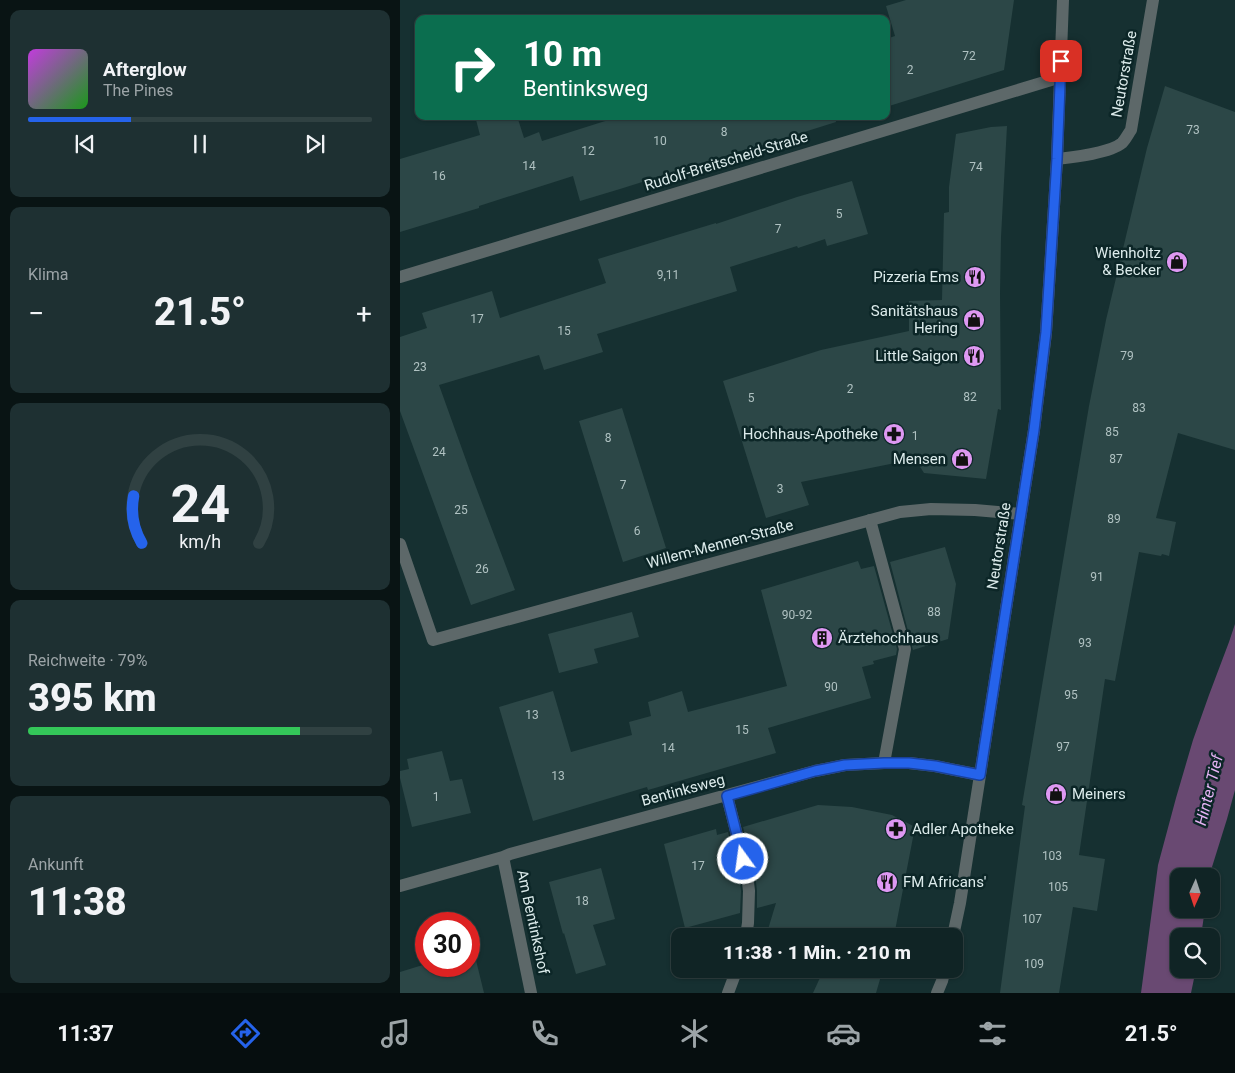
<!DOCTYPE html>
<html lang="de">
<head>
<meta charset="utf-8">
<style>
	body { margin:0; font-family:Roboto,sans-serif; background:#1e3032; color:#f1f3f6; height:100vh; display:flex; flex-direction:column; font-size:19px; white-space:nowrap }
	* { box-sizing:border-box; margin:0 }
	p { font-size:16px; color:#9ca4a7 }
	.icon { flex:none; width:28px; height:28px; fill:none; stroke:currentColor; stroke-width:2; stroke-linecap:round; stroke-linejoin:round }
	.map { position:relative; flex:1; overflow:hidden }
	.sheet { display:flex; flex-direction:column; gap:10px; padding:10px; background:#091414; width:400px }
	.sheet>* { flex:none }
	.banner { position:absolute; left:15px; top:15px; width:475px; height:105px; border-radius:10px; box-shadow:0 1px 4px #0004,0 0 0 1px #304142; background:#0b6e4f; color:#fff; overflow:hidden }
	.needle { width:32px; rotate:183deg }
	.tools { position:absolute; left:770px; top:868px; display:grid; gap:10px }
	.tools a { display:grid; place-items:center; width:50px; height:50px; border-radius:10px; background:#102425; box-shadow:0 1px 4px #0004,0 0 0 1px #304142; font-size:25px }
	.speed { position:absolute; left:15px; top:912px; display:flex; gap:10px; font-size:25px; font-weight:700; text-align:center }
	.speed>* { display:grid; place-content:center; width:65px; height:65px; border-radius:50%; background:#102425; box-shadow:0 1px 4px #0004,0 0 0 1px #304142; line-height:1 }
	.speed .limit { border:8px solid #d22; background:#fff; color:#111 }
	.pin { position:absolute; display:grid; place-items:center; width:42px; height:42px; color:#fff; margin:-21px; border-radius:10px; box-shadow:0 2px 8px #0006 }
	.me { position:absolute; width:55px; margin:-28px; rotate:346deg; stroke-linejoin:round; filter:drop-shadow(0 0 4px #0008) }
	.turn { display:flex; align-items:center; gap:18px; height:105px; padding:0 25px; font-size:22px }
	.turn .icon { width:65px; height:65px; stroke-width:2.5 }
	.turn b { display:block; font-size:35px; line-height:42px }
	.big { font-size:38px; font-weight:800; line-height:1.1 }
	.sheet .tile { flex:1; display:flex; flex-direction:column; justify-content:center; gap:8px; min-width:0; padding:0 18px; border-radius:10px; background:#1e3032 }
	.sheet .dial { align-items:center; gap:0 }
	.dial svg { height:130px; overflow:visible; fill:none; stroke:#304142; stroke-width:7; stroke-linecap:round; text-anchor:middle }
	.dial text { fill:#f1f3f6; stroke:none }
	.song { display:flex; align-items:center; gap:15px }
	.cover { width:60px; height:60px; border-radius:8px; background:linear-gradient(135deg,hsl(290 70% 55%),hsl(120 70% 35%)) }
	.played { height:5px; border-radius:2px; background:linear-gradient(90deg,#2563eb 30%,#304142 30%) }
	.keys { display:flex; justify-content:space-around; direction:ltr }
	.heat { display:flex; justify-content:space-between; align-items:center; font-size:28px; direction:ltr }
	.charge { height:8px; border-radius:4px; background:linear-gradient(90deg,#34c759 79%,#304142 0) }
	.trip { position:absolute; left:271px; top:928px; width:292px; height:50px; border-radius:10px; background:#102425; box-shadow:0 1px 4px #0004,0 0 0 1px #304142; font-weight:800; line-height:50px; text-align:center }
	.dock { display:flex; height:80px; justify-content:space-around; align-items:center; background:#060e0f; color:#9ca4a7 }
	.dock .icon { width:35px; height:35px }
	.dock .on { color:#2563eb }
	.dock b { font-size:22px; color:#f1f3f6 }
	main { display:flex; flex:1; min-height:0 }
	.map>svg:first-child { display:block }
</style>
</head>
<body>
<main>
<section class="sheet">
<div class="tile">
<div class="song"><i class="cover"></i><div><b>Afterglow</b><p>The Pines</p></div></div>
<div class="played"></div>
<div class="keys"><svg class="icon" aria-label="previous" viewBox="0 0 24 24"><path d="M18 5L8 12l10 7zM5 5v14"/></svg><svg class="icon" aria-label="pause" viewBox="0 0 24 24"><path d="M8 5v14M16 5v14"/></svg><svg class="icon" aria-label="next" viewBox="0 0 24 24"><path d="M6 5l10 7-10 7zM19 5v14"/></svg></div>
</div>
<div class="tile"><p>Klima</p>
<div class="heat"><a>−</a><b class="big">21.5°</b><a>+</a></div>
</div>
<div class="tile dial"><svg viewBox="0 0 100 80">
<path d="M14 69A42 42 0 1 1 86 69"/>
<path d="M14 69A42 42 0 0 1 9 40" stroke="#2563eb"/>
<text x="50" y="56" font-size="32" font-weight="700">24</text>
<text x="50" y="72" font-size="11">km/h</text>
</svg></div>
<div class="tile"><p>Reichweite · 79%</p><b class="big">395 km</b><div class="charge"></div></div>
<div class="tile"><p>Ankunft</p><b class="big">11:38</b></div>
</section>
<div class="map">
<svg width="835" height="993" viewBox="0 0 835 993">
	<rect width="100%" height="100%" fill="#163031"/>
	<path fill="#694972" d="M835 624V790L827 819 812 867 811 876H779V909H805L801 936H779V969H796L791 993H741L758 865 776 798 793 740 809 695 829 642Z"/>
	<path fill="#2c4747" d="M506 0H614L604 70 486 107V39L495 36 486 6Z
		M765 86 835 112V450L778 433 756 518 776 522 769 556 762 554 761 556 739 552 715 681 705 679 679 855 705 859 697 911 673 907 659 993H600L625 806 622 805 689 406 706 320 747 148Z
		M75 116H117L124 138 139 132 142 141 221 116H435L436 122 360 146V145L220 189 180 201 173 176 79 206V208L0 232V159L80 135Z
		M607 126 601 237 600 293 601 410 598 409 586 479 524 473 515 459 401 482 409 505 366 518 323 381 421 350 509 331V301L542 300 544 213 549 212V187L556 134 591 127Z
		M452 181 468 234 427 246 425 239 398 248 397 246 330 267 337 291 197 334 203 352 144 370 139 355 39 385 71 474 115 590 71 605 0 411V337L27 328 22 313 92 291 100 318 206 283 198 259 316 223V224L397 197Z
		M222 408 266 548 223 562 179 421Z
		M545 547 556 584 548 639 513 650 490 562Z
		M458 561 461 569 474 566 497 649 496 655 473 661 474 664 462 667 471 698 368 728 376 753 248 790 247 787 133 821 99 707 153 691 171 752 232 735 229 722 251 716 248 702 282 691 288 712 387 686 361 590Z
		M232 612 239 637 194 649 198 663 159 673 148 634Z
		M42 751 50 781 62 779 71 813 12 827 0 778V771L9 769 7 759Z
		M418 805 452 807 492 815 515 827 494 936H366L376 903 357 908V891L355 873 343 827Z
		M316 829 317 835 328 832 339 875 341 891 340 913 285 928 264 844Z
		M201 868 215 919 193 925 206 965 176 974 164 933 163 934 149 882Z
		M74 952 84 993H0V972L26 964V966H69V953Z
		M424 969H483L476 993H413Z"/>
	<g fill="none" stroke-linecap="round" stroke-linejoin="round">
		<path stroke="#5d6869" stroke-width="12" d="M470 520 505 649 484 763"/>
		<path stroke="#5d6869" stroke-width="12" d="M657 159C674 157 710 153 722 143 726 139 728 134 731 130L753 0
			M0 277 661 77
			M0 544 33 640 500 512 531 509 575 510 620 514
			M327 796 347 874 349 891 348 923 346 936
			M103 857 131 993
			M0 886 103 857 110 854 415 771 445 765 484 763H509L535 766 580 775
			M328 993 337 969"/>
		<path stroke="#5d6869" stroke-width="12" d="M553 936 560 903 634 430 646 333 657 159 663 0
			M537 993 542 981 545 969"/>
	</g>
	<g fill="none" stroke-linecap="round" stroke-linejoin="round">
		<g stroke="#184099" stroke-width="12">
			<path id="route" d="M343 859 327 796 415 771 445 765 484 763H509L535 766 580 775 634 430 646 332 657 159 661 61"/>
		</g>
		<use href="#route" stroke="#2563eb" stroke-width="9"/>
	</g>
	<defs>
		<g id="shop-disc" transform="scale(1.125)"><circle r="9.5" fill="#de98f2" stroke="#0c2627"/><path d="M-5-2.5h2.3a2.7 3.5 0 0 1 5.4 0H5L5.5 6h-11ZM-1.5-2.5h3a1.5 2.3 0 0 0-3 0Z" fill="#111"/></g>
		<g id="restaurant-disc" transform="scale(1.125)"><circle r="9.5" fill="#de98f2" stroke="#0c2627"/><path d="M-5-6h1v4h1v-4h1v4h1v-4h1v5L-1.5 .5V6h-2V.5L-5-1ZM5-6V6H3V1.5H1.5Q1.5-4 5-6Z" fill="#111"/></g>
		<g id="pharmacy-disc" transform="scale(1.125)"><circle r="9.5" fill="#de98f2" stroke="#0c2627"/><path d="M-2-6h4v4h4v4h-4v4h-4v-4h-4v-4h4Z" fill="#111"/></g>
		<g id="building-disc" transform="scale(1.125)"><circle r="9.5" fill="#de98f2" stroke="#0c2627"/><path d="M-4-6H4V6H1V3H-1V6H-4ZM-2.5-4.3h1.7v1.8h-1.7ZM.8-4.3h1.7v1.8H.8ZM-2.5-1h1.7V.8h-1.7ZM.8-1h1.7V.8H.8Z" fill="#111"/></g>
	</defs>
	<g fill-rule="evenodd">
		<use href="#shop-disc" x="777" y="262"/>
		<use href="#restaurant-disc" x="575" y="277"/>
		<use href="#shop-disc" x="574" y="320"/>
		<use href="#restaurant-disc" x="574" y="356"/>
		<use href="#pharmacy-disc" x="494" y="434"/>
		<use href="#shop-disc" x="562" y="459"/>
		<use href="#building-disc" x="422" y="638"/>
		<use href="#shop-disc" x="656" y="794"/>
		<use href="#pharmacy-disc" x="496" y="829"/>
		<use href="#restaurant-disc" x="487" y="882"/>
	</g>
	<g text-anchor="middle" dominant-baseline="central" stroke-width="5" stroke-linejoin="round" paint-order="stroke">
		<g font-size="12" fill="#b0c2c2">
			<text x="569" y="56">72</text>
			<text x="510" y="70">2</text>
			<text x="793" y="130">73</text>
			<text x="324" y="132">8</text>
			<text x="260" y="141">10</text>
			<text x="188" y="151">12</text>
			<text x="129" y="166">14</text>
			<text x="576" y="167">74</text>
			<text x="39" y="176">16</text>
			<text x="439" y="214">5</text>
			<text x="378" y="229">7</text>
			<text x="268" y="275">9,11</text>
			<text x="77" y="319">17</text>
			<text x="164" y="331">15</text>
			<text x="727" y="356">79</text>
			<text x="20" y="367">23</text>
			<text x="450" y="389">2</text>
			<text x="570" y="397">82</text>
			<text x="351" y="398">5</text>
			<text x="739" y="408">83</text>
			<text x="712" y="432">85</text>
			<text x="515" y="436">1</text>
			<text x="208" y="438">8</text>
			<text x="39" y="452">24</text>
			<text x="716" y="459">87</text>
			<text x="223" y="485">7</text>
			<text x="380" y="489">3</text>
			<text x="61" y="510">25</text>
			<text x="714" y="519">89</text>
			<text x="237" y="531">6</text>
			<text x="82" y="569">26</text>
			<text x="697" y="577">91</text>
			<text x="534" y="612">88</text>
			<text x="397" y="615">90-92</text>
			<text x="685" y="643">93</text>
			<text x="431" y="687">90</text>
			<text x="671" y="695">95</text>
			<text x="132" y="715">13</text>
			<text x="342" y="730">15</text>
			<text x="663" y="747">97</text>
			<text x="268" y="748">14</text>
			<text x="158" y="776">13</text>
			<text x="36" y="797">1</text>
			<text x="652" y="856">103</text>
			<text x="298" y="866">17</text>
			<text x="658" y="887">105</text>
			<text x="182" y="901">18</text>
			<text x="632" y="919">107</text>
			<text x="634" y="964">109</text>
		</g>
		<g font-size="15" fill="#dcebeb" stroke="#0c2627">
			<text transform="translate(724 74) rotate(-80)">Neutorstraße</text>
			<text transform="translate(326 161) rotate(-17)">Rudolf-Breitscheid-Straße</text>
			<text transform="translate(320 544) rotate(-15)">Willem-Mennen-Straße</text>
			<text transform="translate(599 546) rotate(-81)">Neutorstraße</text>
			<text transform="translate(283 790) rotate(-15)">Bentinksweg</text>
			<text transform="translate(133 922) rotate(78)">Am Bentinkshof</text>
		</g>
		<g font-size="15" fill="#dcebeb" stroke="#0c2627" text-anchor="end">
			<text x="761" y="253">Wienholtz<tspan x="761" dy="17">&amp; Becker</tspan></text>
			<text x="559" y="277">Pizzeria Ems</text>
			<text x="558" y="311">Sanitätshaus<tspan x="558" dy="17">Hering</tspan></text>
			<text x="558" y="356">Little Saigon</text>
			<text x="478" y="434">Hochhaus-Apotheke</text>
			<text x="546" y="459">Mensen</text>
			<text x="438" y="638" text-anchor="start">Ärztehochhaus</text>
			<text x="672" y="794" text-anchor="start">Meiners</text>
			<text x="512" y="829" text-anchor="start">Adler Apotheke</text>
			<text x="503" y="882" text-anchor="start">FM Africans'</text>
		</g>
		<g font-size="16" font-style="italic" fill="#e6b3f5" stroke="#0c2627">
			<text transform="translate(809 790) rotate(-76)">Hinter Tief</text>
		</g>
	</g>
</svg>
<div class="tools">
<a><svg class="needle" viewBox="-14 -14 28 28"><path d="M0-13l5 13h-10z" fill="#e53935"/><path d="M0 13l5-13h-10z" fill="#9ca4a7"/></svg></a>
<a><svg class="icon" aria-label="search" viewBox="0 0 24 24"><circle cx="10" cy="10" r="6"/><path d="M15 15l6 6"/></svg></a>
</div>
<div class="speed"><div class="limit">30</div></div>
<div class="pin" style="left:661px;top:61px;background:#d93025"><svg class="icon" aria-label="arrive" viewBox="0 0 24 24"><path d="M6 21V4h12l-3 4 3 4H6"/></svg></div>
<svg class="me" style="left:343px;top:859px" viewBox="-20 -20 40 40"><circle r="17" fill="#2563eb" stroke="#fff" stroke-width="3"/><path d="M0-11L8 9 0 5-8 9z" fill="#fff"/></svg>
<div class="trip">11:38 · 1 Min. · 210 m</div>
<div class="banner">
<div class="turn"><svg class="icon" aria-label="right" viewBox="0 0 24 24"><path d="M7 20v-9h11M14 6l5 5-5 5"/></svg><div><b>10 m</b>Bentinksweg</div></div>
</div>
</div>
</main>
<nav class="dock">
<b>11:37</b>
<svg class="icon on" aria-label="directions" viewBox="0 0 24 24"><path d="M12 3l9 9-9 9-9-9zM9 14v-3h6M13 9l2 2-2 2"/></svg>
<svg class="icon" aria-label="music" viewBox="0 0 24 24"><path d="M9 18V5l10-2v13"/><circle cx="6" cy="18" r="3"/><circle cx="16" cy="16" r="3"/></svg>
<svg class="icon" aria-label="phone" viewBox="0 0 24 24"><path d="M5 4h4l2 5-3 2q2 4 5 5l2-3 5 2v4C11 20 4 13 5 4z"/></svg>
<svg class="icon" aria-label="climate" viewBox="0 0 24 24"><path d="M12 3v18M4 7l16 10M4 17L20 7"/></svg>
<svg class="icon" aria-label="car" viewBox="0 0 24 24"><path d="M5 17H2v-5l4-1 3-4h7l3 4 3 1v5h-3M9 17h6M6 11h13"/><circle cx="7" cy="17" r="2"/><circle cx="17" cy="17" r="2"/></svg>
<svg class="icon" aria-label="filters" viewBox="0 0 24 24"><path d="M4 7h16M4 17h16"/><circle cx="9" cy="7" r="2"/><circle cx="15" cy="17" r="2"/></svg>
<b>21.5°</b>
</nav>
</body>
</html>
